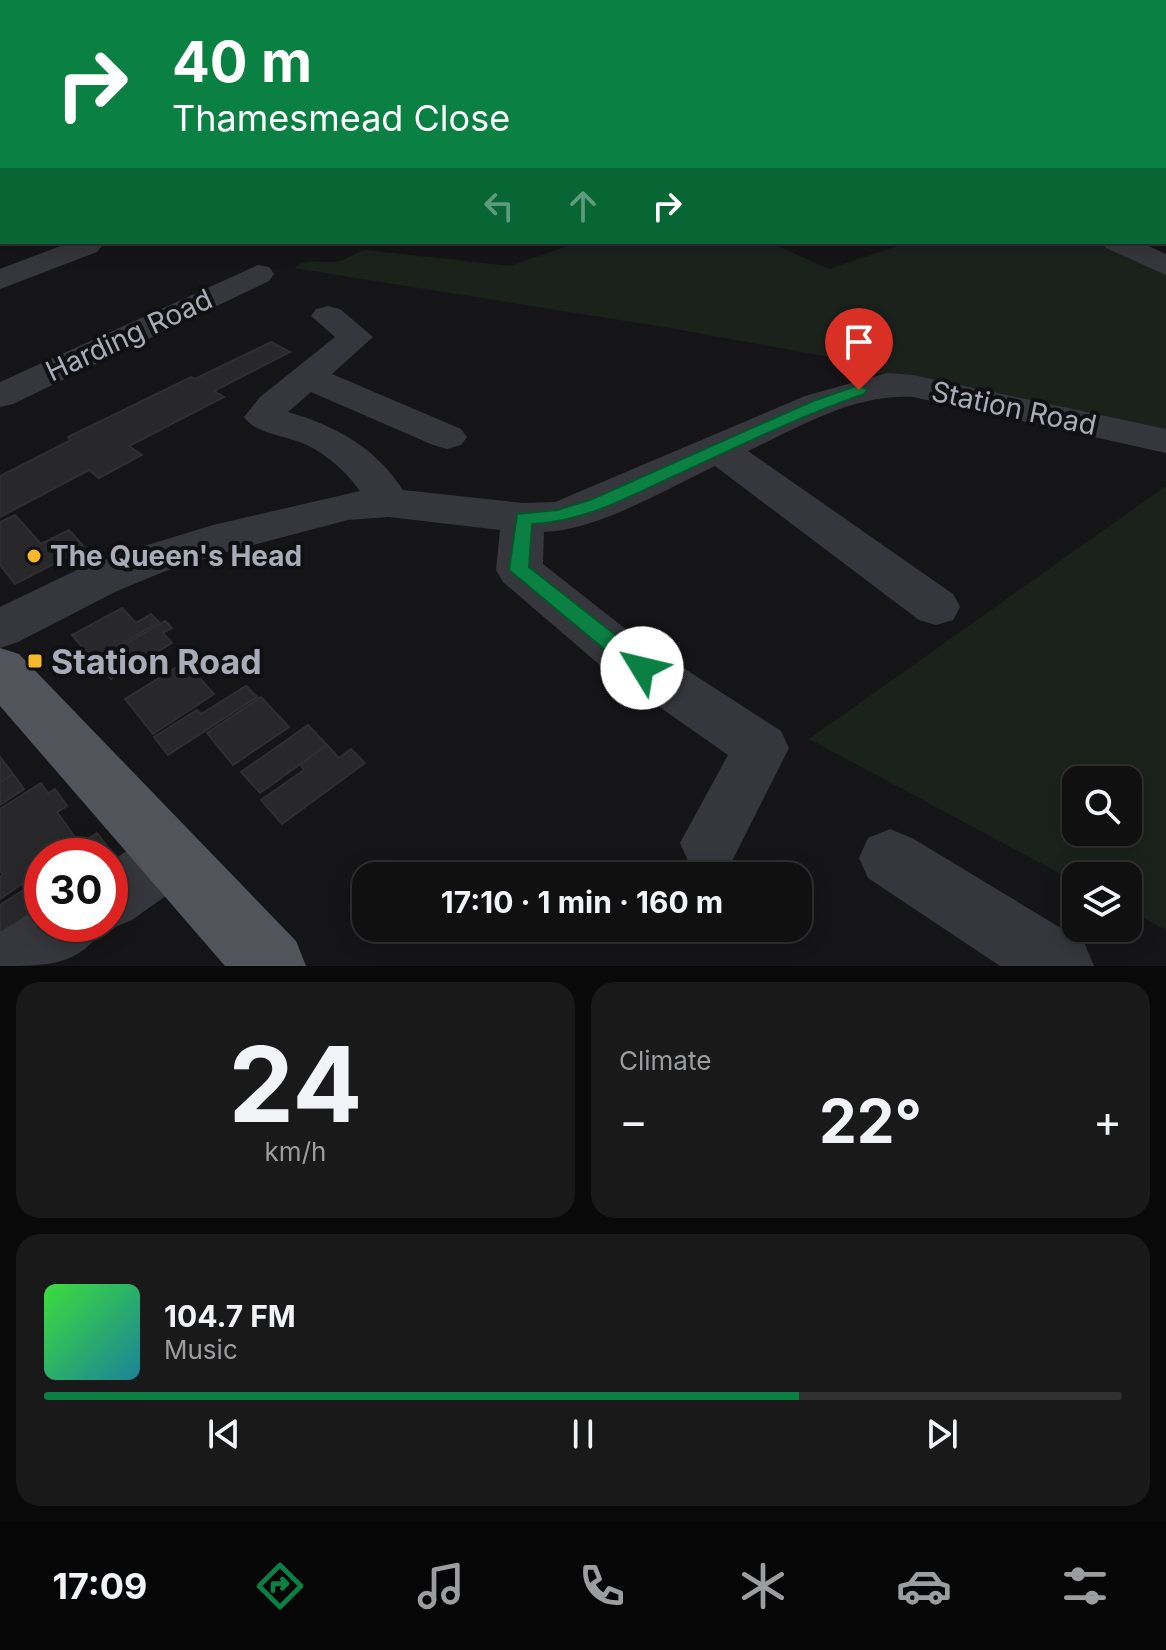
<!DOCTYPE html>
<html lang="en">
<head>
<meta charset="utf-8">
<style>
	body { margin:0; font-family:Inter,sans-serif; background:#19191a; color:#f1f3f6; height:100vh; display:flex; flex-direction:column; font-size:30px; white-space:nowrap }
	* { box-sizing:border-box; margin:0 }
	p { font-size:26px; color:#9c9d9f }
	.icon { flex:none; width:44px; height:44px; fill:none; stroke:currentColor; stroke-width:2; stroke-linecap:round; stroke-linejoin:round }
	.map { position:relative; height:966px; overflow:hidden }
	.details { display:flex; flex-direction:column; gap:16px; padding:16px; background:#090909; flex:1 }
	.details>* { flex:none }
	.banner { position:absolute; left:0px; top:0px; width:1166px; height:244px; box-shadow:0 4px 20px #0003,0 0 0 2px #303031; background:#0b8043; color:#fff; overflow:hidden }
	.controls { position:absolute; left:1062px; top:766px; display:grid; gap:16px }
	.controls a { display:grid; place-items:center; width:80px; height:80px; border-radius:16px; background:#101011; box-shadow:0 4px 20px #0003,0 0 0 2px #303031; font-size:40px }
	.speed { position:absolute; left:24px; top:838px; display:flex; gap:16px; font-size:40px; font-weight:700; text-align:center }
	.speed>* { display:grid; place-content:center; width:104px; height:104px; border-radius:50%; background:#101011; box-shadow:0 4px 20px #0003,0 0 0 2px #303031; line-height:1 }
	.speed .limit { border:12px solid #d22; background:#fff; color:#111 }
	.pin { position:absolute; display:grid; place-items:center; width:68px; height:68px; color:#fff; margin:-82px -34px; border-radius:50% 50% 50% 0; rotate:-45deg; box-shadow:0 0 8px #0007 }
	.pin .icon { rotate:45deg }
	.me { position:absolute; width:88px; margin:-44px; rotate:306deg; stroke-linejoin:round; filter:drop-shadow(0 0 6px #0008) }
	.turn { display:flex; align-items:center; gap:28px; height:168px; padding:0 40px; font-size:36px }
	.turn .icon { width:104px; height:104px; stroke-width:2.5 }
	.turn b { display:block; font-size:56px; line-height:68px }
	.lanes { display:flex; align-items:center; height:76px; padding:0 40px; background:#0003; justify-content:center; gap:40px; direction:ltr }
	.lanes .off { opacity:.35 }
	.big { font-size:60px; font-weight:700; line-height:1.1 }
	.details .card { flex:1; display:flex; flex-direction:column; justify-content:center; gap:12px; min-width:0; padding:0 28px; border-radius:24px; background:#19191a }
	.details .dial { align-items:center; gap:0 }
	.dial b { font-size:104px; line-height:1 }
	.song { display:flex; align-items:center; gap:24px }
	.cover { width:96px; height:96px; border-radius:12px; background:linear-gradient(135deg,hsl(120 70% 55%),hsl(190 70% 35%)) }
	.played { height:8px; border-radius:4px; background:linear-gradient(90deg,#0b8043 70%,#303031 70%) }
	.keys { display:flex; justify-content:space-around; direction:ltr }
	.heat { display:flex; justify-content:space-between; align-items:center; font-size:44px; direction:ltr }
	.details .tiles { flex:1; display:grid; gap:16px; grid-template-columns:1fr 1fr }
	.card:last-child { grid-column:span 2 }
	.trip { position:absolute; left:352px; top:862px; width:460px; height:80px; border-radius:24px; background:#101011; box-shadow:0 4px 20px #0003,0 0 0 2px #303031; font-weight:700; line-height:80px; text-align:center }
	.tabs { display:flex; height:128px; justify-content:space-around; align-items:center; background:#060607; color:#9c9d9f }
	.tabs .icon { width:56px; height:56px }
	.tabs .on { color:#0b8043 }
	.tabs b { font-size:36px; color:#f1f3f6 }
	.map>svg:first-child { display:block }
</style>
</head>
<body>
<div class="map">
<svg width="1166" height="966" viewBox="0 0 1166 966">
	<rect width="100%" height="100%" fill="#151517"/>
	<path fill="#1b221c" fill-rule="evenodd" d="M578 242H769L829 269 909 242H1094L1166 274V429L885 377 858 362 670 328 294 268C308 258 318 263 334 262 345 262 354 252 366 250L510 266Z
		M1166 486V930L1128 910V876H1076V882L809 739ZM1128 780V832H1076V780Z"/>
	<path fill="#28282b" stroke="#2f2f33" stroke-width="2" d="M1084 0H1166V14L1164 2Z
		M271 342 290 352 214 391 224 397 129 446 142 455 99 478 89 470 0 517V476L71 440 68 437 191 377 195 379Z
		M15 515 41 544 69 530 85 548 15 584 0 565V522Z
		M122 608 136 623 151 614 159 622 93 660 72 635Z
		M165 621 172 628 163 633 172 643 111 679 96 661Z
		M185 662 214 694 153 734 125 699Z
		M246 686 257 697 168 755 154 737 197 710 201 714Z
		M261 697 289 727 233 765 207 733Z
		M308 725 327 745 260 793 241 772Z
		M327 745 339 758 351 749 365 763 282 824 261 800 304 770 300 764Z
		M0 757 13 774 0 782Z
		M13 774 24 789 0 805V782Z
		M41 783 48 793 55 789 67 806 57 812 80 844 62 856H42V870L0 899V877L3 875 0 870V809Z
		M97 833 116 858 110 873V856H62Z
		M42 870V918L0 946V905L41 879 39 871Z"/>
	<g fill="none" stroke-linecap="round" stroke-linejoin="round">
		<path fill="#36373c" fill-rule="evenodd" d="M102 0H120L122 2H103Z
			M657 0H675L677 2H658Z
			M0 4H2L0 15Z
			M0 37 2 38V50L0 49Z
			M0 160H2V176H0Z
			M71 242H99L102 246 97 252 0 289V269Z
			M1101 242H1140L1166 254V275L1106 248Z
			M258 265 269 267 274 274 269 281 13 404 0 407V382Z
			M328 306 340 309 373 337 332 374 461 429 467 437 461 445 447 449 433 445 311 392 288 412C336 426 375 447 403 490L523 503 555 502 805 396 887 373 913 375 1166 429V453L913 397C855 393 799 427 748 451L953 594 960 607 953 620 936 625 919 620 715 466C666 489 599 530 544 532L543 564 637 638 781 731 789 748 731 863 710 871 689 863 680 843 728 755 601 666 503 582 496 570 500 530 389 517 348 520 223 553 163 572 117 591 18 642 0 648V607L83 567 131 550 213 525 360 491C346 472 329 456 307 445 288 436 255 434 244 417L260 397 335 337 311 316 316 309Z
			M170 828 192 837 201 857 192 877 132 920 110 929 103 926C82 966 46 966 0 966V932L42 905V924H110V862L148 837Z
			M890 829 912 838 1084 942 1094 966H1000L868 878 859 858 868 838Z"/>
		<path fill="#52545c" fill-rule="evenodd" d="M0 648 19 654 296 941 306 966H225L0 706Z"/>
	</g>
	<path fill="#0b8043" stroke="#07532c" stroke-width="2" d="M859 385 867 390 864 394C798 417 735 448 672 477 627 498 583 522 532 524L529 567 650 662 654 668 650 674 642 677 634 674 509 570 517 514 557 510 590 500 813 401Z"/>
	<g fill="#f8b82c" stroke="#101012" stroke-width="3">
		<circle cx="34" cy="556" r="8"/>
		<rect x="27" y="653" width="16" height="16" rx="4"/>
	</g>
	<g text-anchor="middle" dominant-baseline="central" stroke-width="8" stroke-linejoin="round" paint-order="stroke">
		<g font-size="28" fill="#a7acb8" stroke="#101012">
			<text transform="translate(129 335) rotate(-25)">Harding Road</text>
			<text transform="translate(1014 408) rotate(12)">Station Road</text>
		</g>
		<g font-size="28" font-weight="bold" fill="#a7acb8" stroke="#101012" text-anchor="start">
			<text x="50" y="556">The Queen's Head</text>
		</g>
		<g font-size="34" font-weight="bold" fill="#a7acb8" stroke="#101012" text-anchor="start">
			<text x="51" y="661">Station Road</text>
		</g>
	</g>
</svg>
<div class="controls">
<a><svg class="icon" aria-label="search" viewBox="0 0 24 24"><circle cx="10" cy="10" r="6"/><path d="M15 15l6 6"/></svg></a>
<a><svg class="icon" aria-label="layers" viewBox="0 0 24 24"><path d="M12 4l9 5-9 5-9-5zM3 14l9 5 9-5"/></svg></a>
</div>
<div class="speed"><div class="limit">30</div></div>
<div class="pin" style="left:859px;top:390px;background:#d93025"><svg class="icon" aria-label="arrive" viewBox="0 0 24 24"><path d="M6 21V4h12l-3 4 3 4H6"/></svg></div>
<svg class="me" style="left:642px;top:668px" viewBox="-20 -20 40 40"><circle r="19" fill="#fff"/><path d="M0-13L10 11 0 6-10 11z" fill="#0b8043"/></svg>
<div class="trip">17:10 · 1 min · 160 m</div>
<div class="banner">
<div class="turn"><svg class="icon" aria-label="right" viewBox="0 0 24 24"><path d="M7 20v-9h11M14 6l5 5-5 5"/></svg><div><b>40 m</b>Thamesmead Close</div></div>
<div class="lanes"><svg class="icon off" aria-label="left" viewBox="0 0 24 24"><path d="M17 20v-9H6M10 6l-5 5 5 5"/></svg><svg class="icon off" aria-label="ahead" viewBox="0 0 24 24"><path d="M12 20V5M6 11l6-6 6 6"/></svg><svg class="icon" aria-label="right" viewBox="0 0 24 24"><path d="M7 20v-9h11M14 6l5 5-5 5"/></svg></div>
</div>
</div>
<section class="details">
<div class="tiles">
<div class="card dial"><b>24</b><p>km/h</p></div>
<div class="card"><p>Climate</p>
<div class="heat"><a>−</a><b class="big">22°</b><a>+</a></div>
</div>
<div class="card">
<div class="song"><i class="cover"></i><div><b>104.7 FM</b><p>Music</p></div></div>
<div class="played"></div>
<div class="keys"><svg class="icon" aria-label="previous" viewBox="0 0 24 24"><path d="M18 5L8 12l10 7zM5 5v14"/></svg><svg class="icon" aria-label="pause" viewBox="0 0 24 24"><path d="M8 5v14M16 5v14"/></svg><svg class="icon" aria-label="next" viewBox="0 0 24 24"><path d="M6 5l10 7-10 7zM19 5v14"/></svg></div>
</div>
</div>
</section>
<nav class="tabs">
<b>17:09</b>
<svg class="icon on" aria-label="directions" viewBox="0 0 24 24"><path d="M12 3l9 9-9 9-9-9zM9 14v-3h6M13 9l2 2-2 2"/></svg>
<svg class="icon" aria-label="music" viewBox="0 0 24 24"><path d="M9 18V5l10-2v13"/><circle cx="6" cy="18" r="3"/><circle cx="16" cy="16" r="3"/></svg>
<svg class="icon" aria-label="phone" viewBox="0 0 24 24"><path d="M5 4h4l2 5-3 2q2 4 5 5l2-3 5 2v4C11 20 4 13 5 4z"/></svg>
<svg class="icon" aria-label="climate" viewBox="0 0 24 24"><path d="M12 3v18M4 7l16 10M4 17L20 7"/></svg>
<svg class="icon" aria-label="car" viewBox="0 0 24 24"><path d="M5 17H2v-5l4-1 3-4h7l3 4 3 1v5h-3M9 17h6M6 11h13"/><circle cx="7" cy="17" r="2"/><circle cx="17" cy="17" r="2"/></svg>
<svg class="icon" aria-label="filters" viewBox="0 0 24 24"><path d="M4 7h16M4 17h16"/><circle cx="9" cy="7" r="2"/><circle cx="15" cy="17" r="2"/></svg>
</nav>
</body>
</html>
